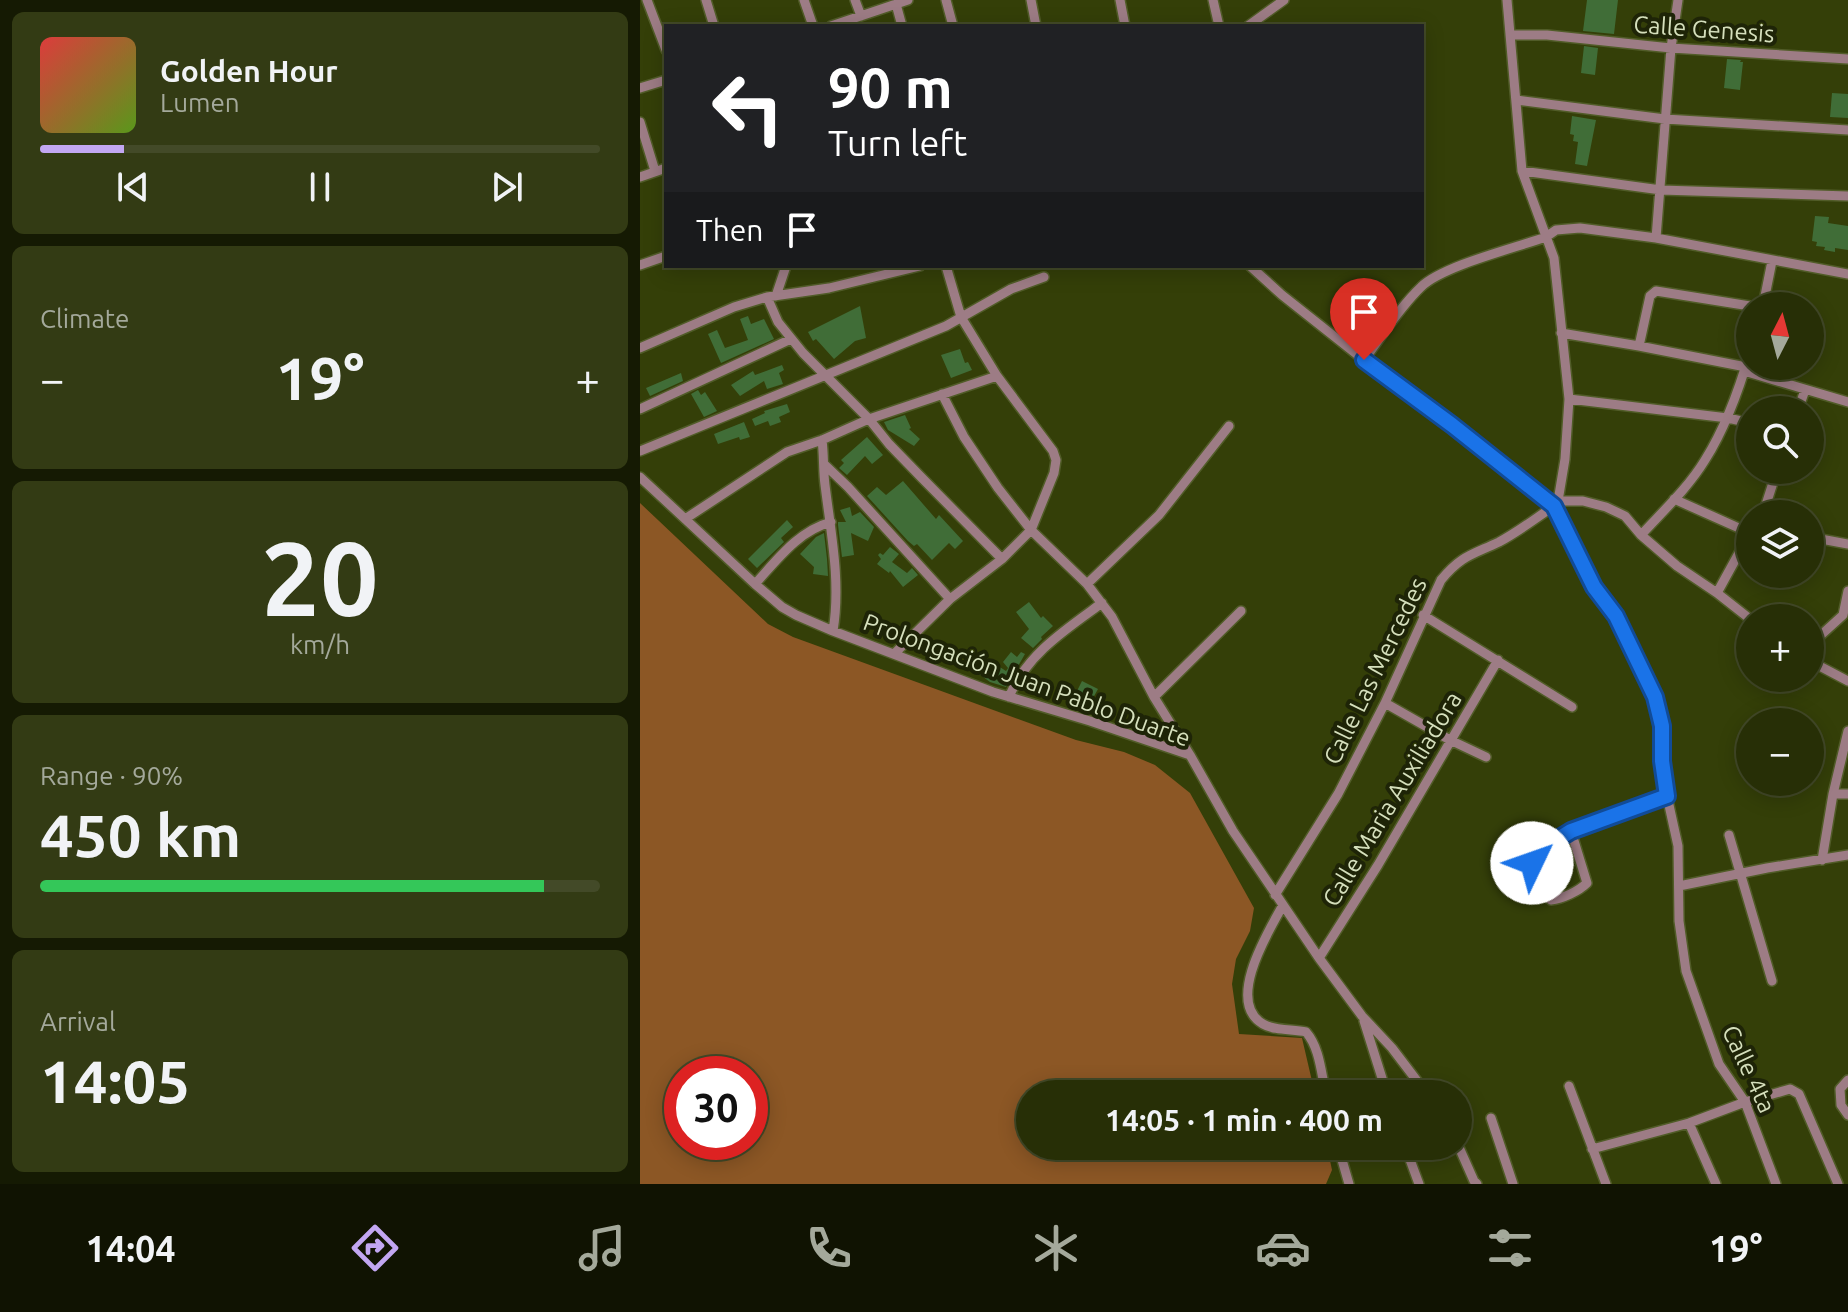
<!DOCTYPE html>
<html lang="en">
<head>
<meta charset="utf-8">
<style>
	body { margin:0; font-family:Ubuntu,sans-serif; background:#333b14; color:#f1f3f6; height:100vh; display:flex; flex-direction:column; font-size:30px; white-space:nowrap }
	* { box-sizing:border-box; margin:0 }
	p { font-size:26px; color:#a4a99b }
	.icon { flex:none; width:44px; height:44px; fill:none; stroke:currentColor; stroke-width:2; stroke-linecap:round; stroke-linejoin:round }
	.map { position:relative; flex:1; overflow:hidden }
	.sheet { display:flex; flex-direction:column; gap:12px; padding:12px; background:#151a03; width:640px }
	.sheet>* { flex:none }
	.banner { position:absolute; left:24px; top:24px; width:760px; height:244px; border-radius:0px; box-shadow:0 4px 20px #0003,0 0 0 2px #434a28; background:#202124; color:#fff; overflow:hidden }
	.needle { width:52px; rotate:6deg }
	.fabs { position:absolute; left:1096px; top:292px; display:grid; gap:16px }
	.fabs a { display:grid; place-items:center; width:88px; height:88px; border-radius:50%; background:#272f06; box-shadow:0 4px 20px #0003,0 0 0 2px #434a28; font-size:40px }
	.speed { position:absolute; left:24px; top:1056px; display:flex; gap:16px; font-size:40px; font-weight:700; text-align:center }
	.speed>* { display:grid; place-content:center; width:104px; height:104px; border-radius:50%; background:#272f06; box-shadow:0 4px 20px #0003,0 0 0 2px #434a28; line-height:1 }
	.speed .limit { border:12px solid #d22; background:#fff; color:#111 }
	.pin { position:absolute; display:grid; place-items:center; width:68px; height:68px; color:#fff; margin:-82px -34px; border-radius:50% 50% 50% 0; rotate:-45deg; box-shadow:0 0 8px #0007 }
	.pin .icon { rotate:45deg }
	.me { position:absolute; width:88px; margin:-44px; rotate:48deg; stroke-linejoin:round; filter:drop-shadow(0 0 6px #0008) }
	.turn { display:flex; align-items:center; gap:28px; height:168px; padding:0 32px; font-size:36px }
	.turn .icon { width:104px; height:104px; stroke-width:2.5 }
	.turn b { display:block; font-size:56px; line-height:68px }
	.then { display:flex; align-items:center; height:76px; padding:0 32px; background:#0003; gap:16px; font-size:30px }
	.big { font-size:60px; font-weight:600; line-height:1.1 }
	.sheet .widget { flex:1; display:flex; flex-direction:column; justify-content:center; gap:12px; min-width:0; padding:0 28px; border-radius:12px; background:#333b14 }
	.sheet .dial { align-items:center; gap:0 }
	.dial b { font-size:104px; line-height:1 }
	.song { display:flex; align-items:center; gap:24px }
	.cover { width:96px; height:96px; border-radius:12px; background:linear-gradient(135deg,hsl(0 70% 55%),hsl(90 70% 35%)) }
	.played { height:8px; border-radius:4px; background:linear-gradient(90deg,#c2a7f2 15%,#434a28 15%) }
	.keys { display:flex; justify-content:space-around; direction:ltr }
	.heat { display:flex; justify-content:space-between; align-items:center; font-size:44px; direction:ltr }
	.charge { height:12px; border-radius:6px; background:linear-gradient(90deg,#34c759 90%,#434a28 0) }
	.trip { position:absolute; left:376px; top:1080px; width:456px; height:80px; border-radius:40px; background:#272f06; box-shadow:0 4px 20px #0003,0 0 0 2px #434a28; font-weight:600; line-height:80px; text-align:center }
	.dock { display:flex; height:128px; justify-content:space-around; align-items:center; background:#101302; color:#a4a99b }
	.dock .icon { width:56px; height:56px }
	.dock .selected { color:#c2a7f2 }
	.dock b { font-size:36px; color:#f1f3f6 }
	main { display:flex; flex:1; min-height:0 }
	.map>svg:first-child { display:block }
</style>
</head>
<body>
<main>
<section class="sheet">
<div class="widget">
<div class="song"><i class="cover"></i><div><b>Golden Hour</b><p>Lumen</p></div></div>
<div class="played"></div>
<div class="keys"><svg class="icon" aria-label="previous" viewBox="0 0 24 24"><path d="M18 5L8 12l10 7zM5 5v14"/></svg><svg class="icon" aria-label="pause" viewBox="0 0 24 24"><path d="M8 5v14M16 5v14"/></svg><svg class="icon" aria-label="next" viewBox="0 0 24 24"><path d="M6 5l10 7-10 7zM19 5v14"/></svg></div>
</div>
<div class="widget"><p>Climate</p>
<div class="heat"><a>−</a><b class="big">19°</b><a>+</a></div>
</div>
<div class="widget dial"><b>20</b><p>km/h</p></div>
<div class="widget"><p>Range · 90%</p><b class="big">450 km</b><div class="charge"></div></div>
<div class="widget"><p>Arrival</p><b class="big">14:05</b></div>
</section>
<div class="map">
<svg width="1208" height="1184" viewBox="0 0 1208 1184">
	<rect width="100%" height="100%" fill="#343f08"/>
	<path fill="#8c5725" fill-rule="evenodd" d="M0 503 128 624 153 637 436 740 484 752 515 765 550 793 614 908 610 931 596 959 592 984 599 1034 662 1038 675 1094H390V1146H687L692 1170 686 1184H0ZM110 1074V1142H42V1074Z"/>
	<path fill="#406d37" d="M947 0H978L974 34 943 31Z
		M944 46 958 48 955 75 941 73Z
		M1087 59 1101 60 1100 62H1103L1100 90 1084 88Z
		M1192 93 1208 94V118L1190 117Z
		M932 116 956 120 947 166 935 164 938 142 933 141 934 135 930 134Z
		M1175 216 1189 217 1188 223 1208 226V250L1195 248V252L1184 250 1185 247 1176 246 1177 242 1172 241Z
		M220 306 226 338 215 341 194 359 176 339 173 341 168 332Z
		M108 316 111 324 124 319 134 339 81 363 68 334 77 330 85 348 108 340 100 319Z
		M320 349 325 363 328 362 332 370 311 378 301 355Z
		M142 365 144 370 139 373 143 384 127 389 124 381 100 396 91 385 113 371 115 375Z
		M41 373 43 381 10 396 6 388Z
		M58 390 61 395 65 392 77 411 64 417 51 394Z
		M147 404 150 412 139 417 141 422 130 426 128 421 115 426 112 419 125 413 124 411Z
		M265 415 271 428 269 429 280 439 274 446 248 430 244 422Z
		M104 422 110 437 100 440 99 437 78 444 74 434Z
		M227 437 243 455 232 464 225 456 207 475 199 468 204 463 201 460Z
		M263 481 296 519 299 515 323 541 315 549 309 543 292 560 277 544 274 546 268 541 227 496 237 487 246 495Z
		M210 507 212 516 220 512 234 527 228 541 211 533 214 555 202 557 198 525V522H206L200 510Z
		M147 520 153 527 141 538 144 542 117 568 108 559Z
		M184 533 187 559 188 576 173 574 174 567 160 554 176 537Z
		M250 547 259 554 252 562 267 573 272 568 278 575 263 587 250 571 249 573 237 564 241 559 238 555 240 553 243 555Z
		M389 602 401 618 403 616 413 626 401 637 402 639 393 648 381 638 389 629 376 612Z
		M371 652 377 657 381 652 385 654 366 687 350 682 335 671 344 657 366 671 368 668 363 662Z
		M442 681 458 689 448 707 433 699Z"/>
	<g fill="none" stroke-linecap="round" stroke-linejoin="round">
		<g stroke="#515c28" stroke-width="12">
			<path id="minor" d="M7 0 26 50
				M66 0 74 26
				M164 0 173 26
				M215 0 221 16
				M306 0 313 26
				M391 0 396 26
				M480 0 485 26
				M573 0 579 26
				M867 0 882 171 914 258 929 399 925 459 918 501
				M256 4 262 26
				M191 26 268 0
				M608 26 644 0
				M870 35H907L1031 48 1208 59
				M0 88 26 80
				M876 100 1025 119 1208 130
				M0 122 15 171
				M882 171 1021 190 1208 196
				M0 177 26 168
				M1016 238 1031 48 1038 0
				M0 265 26 256
				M610 266 642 295 724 360 812 425 914 506 954 587 976 616 1003 669 1015 697 1022 726V761L1027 796 1038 846 1039 921 1046 971 1079 1064 1105 1102 1136 1184
				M136 296 146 266
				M127 297 138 322 163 353 229 419 249 444 282 478 362 559
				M1123 306 1132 261
				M921 333 999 346 1106 367
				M999 346 1010 296 1016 291 1110 306
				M0 348 94 307 127 297 189 288 280 266
				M724 360C742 336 759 308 781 287 802 266 875 248 906 237L916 230 940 228 1016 238 1208 274
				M1104 371 1208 402
				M302 394 324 437 358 488 391 530 447 584 472 617 514 697 550 755
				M929 399 1088 418 1110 423
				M0 409 151 339
				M1158 410 1165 390
				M182 440C184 455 183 470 185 485 191 534 201 582 193 631
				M0 451 306 326 371 289 404 277
				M185 465 208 487 310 599
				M0 477 115 584 142 607 156 615 193 631 353 692 450 721 550 755 593 831 679 958 722 1016 752 1048 787 1094
				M1034 499 1110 533
				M1123 514 1137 470
				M45 519 147 452 182 440 229 419 357 376
				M1001 535C1023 511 1048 488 1065 460 1086 427 1099 390 1110 352
				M1170 537 1208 544
				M115 584C137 560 158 531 191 522
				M447 584 519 515 589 426
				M1077 593 1110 533
				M783 615 932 707
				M1170 651 1181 635 1203 615 1208 591
				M254 654 310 599 362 559 391 530 414 473 416 460 413 451 357 376 321 317 306 266
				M1170 661 1208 681
				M369 697C387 654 425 630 462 603
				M514 697 601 611
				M745 703 810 740 846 757
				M1193 794H1208
				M931 831 947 883C939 891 922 899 911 900L907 896 892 863 894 854 931 831 1027 796
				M1089 835 1132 981
				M1182 860 1193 794 1208 731
				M1039 886 1127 868 1208 855
				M635 895 698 794 745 703 801 580C822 555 832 555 859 542 878 532 896 518 914 506L918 501H943L966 507 985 516 1001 535 1037 566 1077 593 1110 619
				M643 905C628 932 585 1002 623 1024 635 1031 653 1029 666 1032 680 1048 681 1073 686 1094
				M679 958 738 865 858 660
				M724 1021 747 1094
				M1208 1080 1200 1089 1201 1105 1208 1115
				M929 1086 966 1184
				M851 1118 873 1184
				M1049 1123 1076 1184
				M818 1145 834 1181 837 1184
				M698 1146 709 1184
				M765 1146 779 1184
				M952 1149 1049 1123 1105 1102 1150 1089 1159 1094 1198 1184"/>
		</g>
		<use href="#minor" stroke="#9d7c85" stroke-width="9"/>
	</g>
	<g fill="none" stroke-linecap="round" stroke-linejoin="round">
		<g stroke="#114b97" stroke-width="20">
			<path id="route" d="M724 360 812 425 914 506 954 587 976 616 1015 697 1022 726V761L1027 796 931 831 894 854 892 863"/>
		</g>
		<use href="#route" stroke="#1a73e8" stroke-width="14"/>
	</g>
	<g text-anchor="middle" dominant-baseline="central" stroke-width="8" stroke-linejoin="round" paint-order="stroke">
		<g font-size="24" fill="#d5dfbc" stroke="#1e2407">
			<text transform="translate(1064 29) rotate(4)">Calle Genesis</text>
			<text transform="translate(735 671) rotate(-64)">Calle Las Mercedes</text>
			<text transform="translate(387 680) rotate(20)">Prolongación Juan Pablo Duarte</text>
			<text transform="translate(752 799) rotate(-59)">Calle Maria Auxiliadora</text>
			<text transform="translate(1109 1069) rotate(65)">Calle 4ta</text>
		</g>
	</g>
</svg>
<div class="fabs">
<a><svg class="needle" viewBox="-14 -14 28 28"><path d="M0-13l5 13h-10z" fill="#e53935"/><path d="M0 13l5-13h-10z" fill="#a4a99b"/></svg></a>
<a><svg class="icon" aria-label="search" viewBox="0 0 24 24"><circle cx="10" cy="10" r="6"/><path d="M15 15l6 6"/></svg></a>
<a><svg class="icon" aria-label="layers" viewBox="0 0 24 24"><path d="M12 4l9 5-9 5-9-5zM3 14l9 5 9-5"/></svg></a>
<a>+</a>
<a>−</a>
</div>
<div class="speed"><div class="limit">30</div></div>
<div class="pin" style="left:724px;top:360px;background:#d93025"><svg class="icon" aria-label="arrive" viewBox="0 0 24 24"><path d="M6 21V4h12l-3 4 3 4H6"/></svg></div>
<svg class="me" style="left:892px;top:863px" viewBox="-20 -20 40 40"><circle r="19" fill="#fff"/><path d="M0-13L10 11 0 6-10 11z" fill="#1a73e8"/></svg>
<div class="trip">14:05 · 1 min · 400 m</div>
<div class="banner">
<div class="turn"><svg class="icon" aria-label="left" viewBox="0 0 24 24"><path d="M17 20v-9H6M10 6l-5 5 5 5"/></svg><div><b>90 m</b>Turn left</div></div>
<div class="then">Then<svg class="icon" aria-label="arrive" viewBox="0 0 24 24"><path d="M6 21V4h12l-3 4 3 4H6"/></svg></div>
</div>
</div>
</main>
<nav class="dock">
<b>14:04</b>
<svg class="icon selected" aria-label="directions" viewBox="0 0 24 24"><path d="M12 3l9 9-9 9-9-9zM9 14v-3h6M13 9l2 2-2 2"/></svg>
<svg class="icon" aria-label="music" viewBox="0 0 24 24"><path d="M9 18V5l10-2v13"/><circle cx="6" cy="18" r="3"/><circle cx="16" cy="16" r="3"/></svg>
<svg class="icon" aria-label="phone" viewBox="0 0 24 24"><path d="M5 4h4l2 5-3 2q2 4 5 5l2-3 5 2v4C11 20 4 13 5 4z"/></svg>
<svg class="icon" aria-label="climate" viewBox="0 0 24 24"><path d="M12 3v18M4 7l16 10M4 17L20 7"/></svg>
<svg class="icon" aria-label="car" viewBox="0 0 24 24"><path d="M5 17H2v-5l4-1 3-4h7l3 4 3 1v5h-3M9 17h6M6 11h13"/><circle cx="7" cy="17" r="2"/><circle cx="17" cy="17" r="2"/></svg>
<svg class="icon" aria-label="filters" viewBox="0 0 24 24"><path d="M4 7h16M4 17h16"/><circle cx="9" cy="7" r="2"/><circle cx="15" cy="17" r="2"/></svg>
<b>19°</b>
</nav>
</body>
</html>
